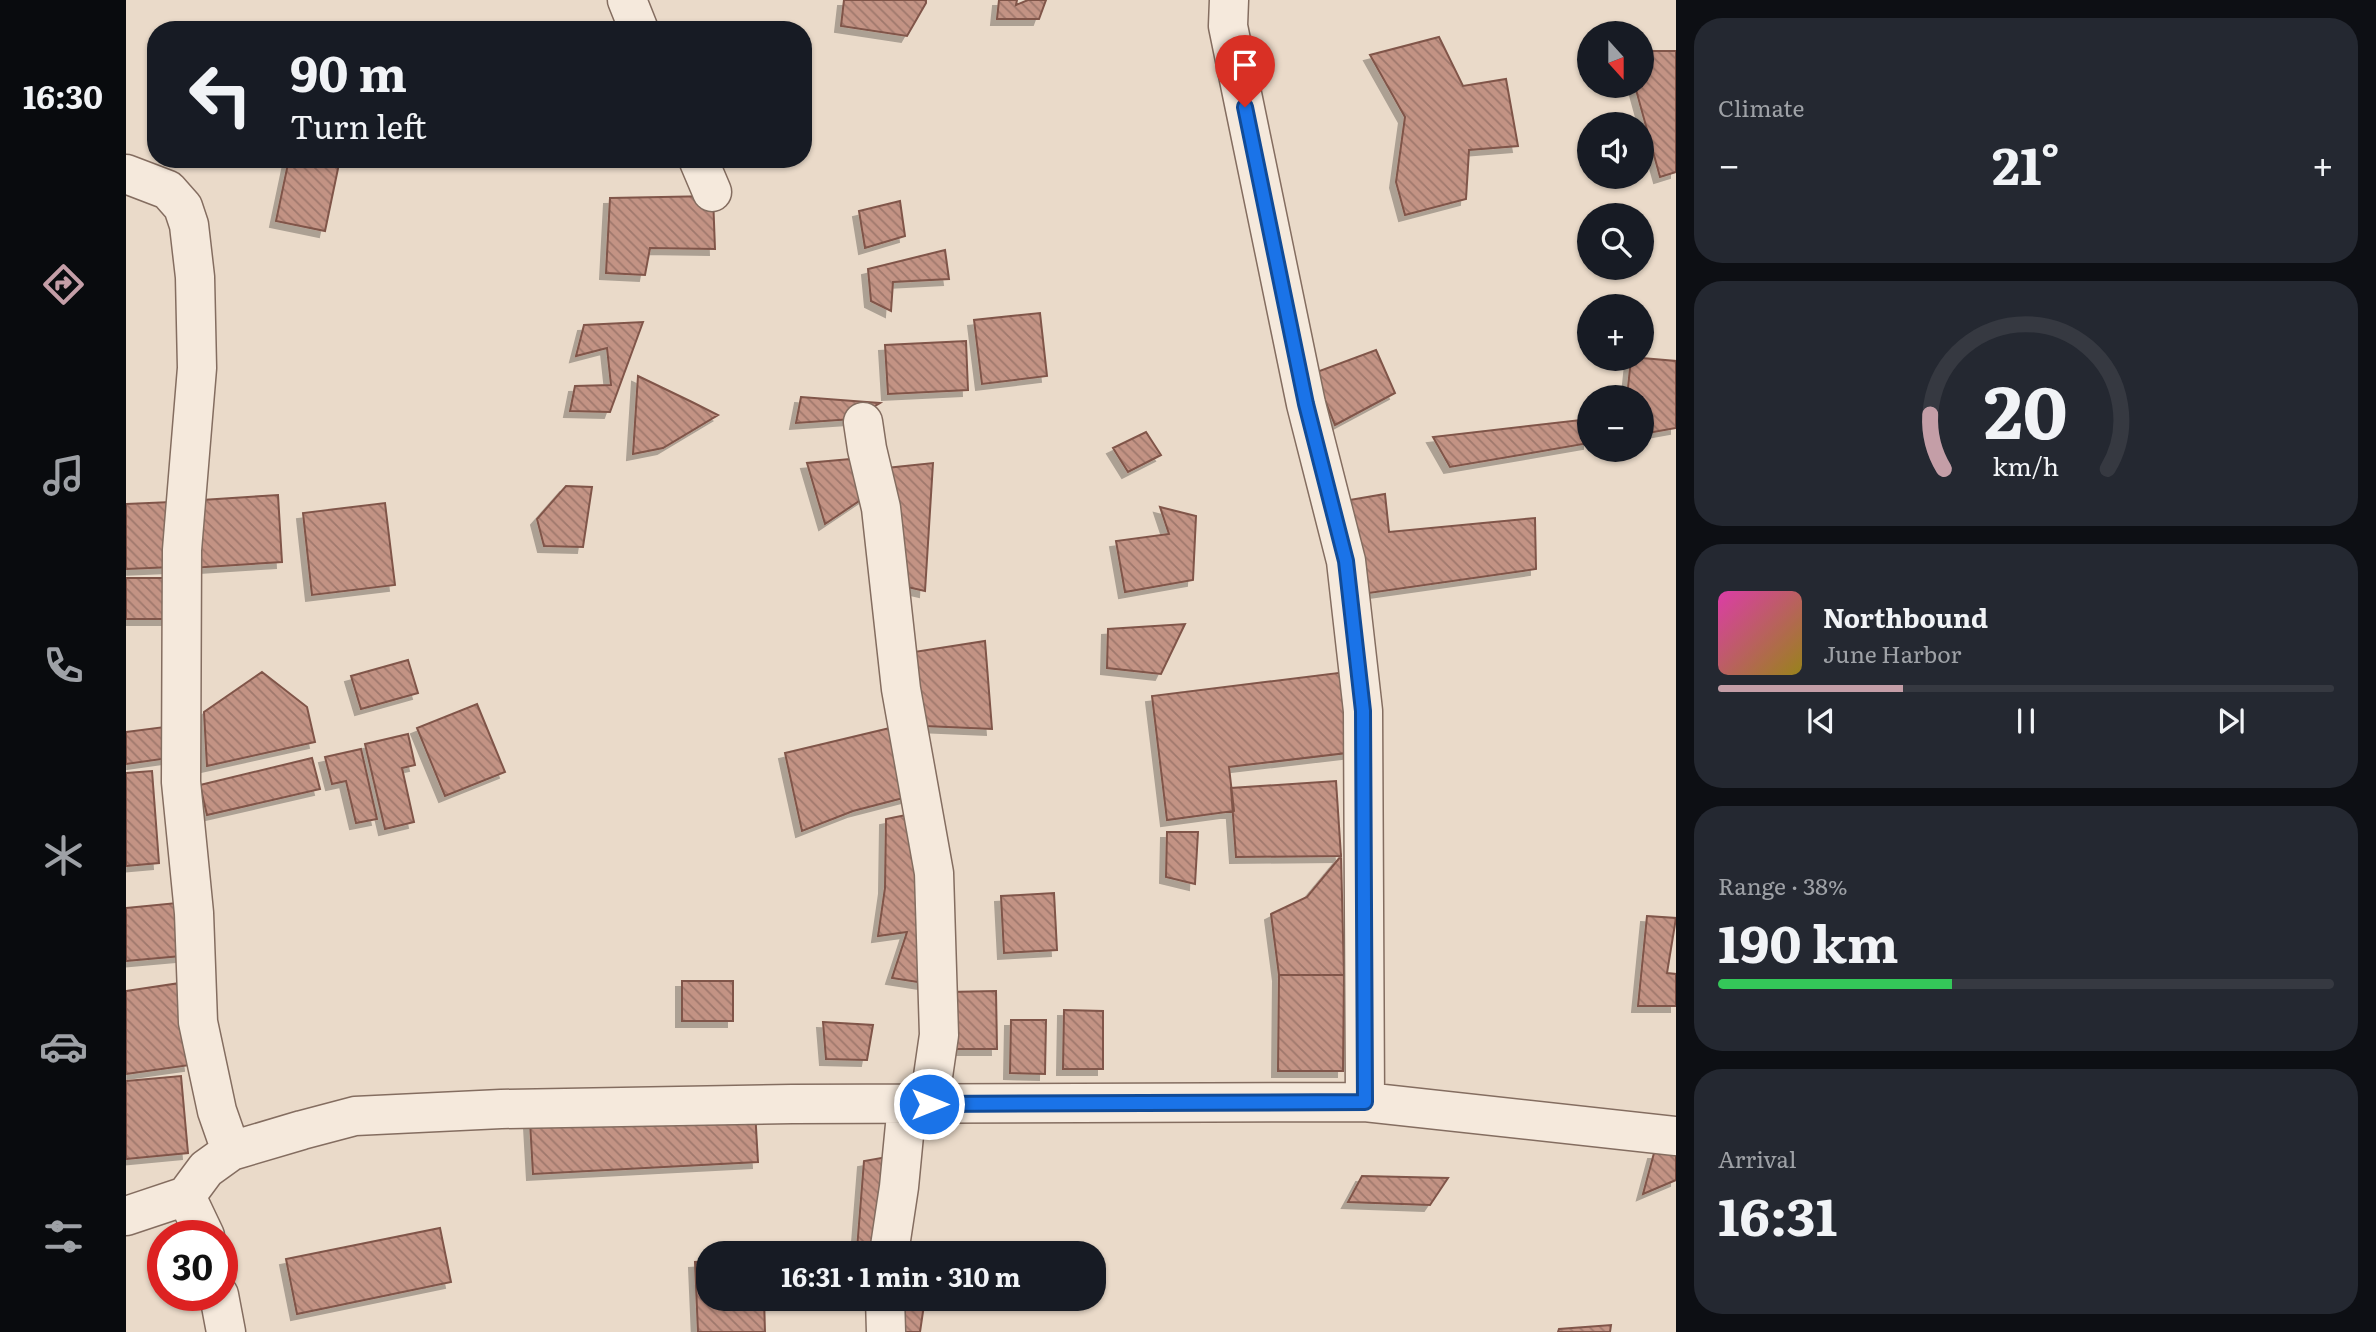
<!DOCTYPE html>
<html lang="en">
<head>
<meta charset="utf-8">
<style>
	body { margin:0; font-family:Literata,serif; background:#242831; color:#f1f3f6; height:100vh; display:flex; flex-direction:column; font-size:26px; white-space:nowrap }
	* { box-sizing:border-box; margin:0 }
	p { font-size:23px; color:#9ea1a6 }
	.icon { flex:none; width:38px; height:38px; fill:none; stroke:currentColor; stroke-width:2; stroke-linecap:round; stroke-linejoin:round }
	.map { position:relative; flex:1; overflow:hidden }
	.side { display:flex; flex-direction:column; gap:18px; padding:18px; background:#0d0f14; width:700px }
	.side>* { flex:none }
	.hud { position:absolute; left:21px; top:21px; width:665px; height:147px; border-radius:28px; box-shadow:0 2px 5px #0004; background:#171b24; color:#f1f3f6; overflow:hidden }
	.needle { width:46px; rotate:159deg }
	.buttons { position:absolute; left:1451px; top:21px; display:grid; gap:14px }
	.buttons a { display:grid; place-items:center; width:77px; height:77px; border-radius:50%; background:#171b24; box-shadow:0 2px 5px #0004; font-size:35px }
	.speed { position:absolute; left:21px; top:1220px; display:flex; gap:14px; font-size:35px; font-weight:700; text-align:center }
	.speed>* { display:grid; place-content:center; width:91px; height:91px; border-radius:50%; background:#171b24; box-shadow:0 2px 5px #0004; line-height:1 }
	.speed .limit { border:10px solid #d22; background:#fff; color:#111 }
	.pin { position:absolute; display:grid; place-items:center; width:60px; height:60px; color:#fff; margin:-72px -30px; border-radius:50% 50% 50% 0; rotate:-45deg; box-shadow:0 0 7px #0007 }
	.pin .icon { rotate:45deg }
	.me { position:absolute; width:77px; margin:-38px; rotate:90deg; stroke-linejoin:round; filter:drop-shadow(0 0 5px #0008) }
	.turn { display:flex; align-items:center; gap:24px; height:147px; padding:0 28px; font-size:32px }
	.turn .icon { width:91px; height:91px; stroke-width:2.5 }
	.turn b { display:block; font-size:49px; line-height:60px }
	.big { font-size:52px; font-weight:700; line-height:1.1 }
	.side .tile { flex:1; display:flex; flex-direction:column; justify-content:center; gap:10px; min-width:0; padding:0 24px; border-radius:28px; background:#242831 }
	.side .dial { align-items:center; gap:0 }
	.dial svg { height:182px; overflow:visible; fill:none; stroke:#363941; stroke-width:7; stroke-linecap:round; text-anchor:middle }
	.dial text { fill:#f1f3f6; stroke:none }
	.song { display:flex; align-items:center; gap:21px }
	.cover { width:84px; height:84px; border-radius:10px; background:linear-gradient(135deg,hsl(320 70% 55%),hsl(50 70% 35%)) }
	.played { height:7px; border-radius:4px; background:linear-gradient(90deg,#c49ea7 30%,#363941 30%) }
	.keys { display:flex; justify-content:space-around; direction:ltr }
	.heat { display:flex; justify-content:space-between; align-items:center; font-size:38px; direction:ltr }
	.charge { height:10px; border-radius:5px; background:linear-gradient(90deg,#34c759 38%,#363941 0) }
	.trip { position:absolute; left:570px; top:1241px; width:410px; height:70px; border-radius:28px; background:#171b24; box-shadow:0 2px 5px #0004; font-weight:700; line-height:70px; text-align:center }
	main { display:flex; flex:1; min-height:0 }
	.tab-bar { display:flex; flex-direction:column; width:126px; justify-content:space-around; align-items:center; background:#090b0e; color:#9ea1a6 }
	.tab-bar .icon { width:49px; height:49px }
	.tab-bar .active { color:#c49ea7 }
	.tab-bar b { font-size:32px; color:#f1f3f6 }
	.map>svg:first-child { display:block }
</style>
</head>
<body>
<main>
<nav class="tab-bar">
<b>16:30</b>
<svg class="icon active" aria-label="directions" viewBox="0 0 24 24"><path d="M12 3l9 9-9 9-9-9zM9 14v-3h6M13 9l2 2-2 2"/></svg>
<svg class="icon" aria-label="music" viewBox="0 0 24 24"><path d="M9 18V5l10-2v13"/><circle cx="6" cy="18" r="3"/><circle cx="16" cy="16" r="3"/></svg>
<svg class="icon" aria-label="phone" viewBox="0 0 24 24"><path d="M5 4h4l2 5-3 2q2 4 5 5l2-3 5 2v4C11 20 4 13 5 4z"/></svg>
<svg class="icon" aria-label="climate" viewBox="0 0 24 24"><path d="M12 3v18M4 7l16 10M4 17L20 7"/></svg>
<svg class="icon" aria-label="car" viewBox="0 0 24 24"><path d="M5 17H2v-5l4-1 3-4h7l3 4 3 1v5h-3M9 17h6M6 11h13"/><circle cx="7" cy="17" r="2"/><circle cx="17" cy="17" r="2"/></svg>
<svg class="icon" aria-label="filters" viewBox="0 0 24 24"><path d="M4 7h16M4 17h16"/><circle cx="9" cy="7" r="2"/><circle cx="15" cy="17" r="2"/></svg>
</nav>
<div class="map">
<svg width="1550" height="1332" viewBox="0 0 1550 1332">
	<defs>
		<pattern id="building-back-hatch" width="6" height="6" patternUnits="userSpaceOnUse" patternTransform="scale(1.75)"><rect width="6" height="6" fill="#c39384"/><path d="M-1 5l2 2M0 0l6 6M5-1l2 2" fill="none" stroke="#9f786c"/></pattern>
		<filter id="shadow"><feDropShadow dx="-6" dy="6" stdDeviation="0" flood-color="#0004"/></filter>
	</defs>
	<rect width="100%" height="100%" fill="#eadac9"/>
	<path fill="url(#building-back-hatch)" stroke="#805549" stroke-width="2" filter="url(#shadow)" d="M718 0H800V3L781 36 715 26Z
		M873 0H891L890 5 902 0H920L913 19H871Z
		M1313 37 1337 86 1380 79 1392 146 1343 150 1340 199 1279 215 1270 182 1279 117 1244 55Z
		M1516 51H1550V172L1534 177 1509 86H1516Z
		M163 159H214L199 231 150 221Z
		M587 196 589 249 524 248 519 275 480 273 484 198Z
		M774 201 779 236 739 248 733 211Z
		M819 250 823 279 767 282 765 311 745 301 742 269Z
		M914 313 921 376 856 384 848 320Z
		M517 322 484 412 444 411 449 386 485 385 481 348 450 356 458 325Z
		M840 341 842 390 762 394 759 345Z
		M1250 350 1269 393 1209 425 1188 373Z
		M1516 358 1550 361V428L1516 434V397H1501L1505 359Z
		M512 376 566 402 592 415 537 448 507 454Z
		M675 397 754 403 727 419 670 423Z
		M1463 419V443L1324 467 1307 437Z
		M1020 432 1035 455 1002 472 987 448Z
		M724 459 742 495 699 524 681 463Z
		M807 463 799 591 768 584 751 469Z
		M440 486 466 487 457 547 418 546 411 519Z
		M1259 494 1263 532 1409 518 1410 569 1243 593 1212 502Z
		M152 495 156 562 65 568 61 501Z
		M45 502 47 567 0 569V504Z
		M259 503 269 585 186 595 177 513Z
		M1034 507 1070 516 1067 580 999 592 990 541 1043 534Z
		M0 578H51V619H0Z
		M1059 624 1035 674 981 668 982 629Z
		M859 641 866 729 799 726 788 652Z
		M282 660 292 693 235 709 225 676Z
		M136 672 181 707 189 742 81 766 78 712Z
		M1220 672 1229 752 1103 767 1108 811 1041 820 1026 696Z
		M351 704 379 772 319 796 291 728Z
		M46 726 50 757 0 764V732Z
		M768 727 785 796 727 811 676 831 659 753Z
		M282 734 289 765 276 768 288 822 259 829 239 744Z
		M235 749 251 819 230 823 220 781 206 784 199 757Z
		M186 758 194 789 81 815 74 785Z
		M26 771 33 863 0 866V773Z
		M1210 781 1215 856 1110 857 1105 788Z
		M795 812 805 984 766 978 781 932 752 936 759 888 760 819Z
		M1041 832H1072L1069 884 1040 877Z
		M1215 856 1218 975H1153L1145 914 1181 897Z
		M928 893 931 950 878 953 875 896Z
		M61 902 66 955 0 961V908Z
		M1521 916 1550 918 1541 973 1550 974V1006H1512Z
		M1153 975H1218L1217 1071H1152Z
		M556 981H607V1021H556Z
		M54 983 64 1065 0 1074V991Z
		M870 991 871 1049H822L821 992Z
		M938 1010 977 1011V1069H937Z
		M885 1020H920L919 1074 884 1073Z
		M697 1022 747 1025 741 1060 700 1059Z
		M55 1076 62 1153 0 1159V1081Z
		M629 1110 632 1162 407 1174 404 1122Z
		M1528 1153H1550V1180L1517 1194Z
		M767 1156 758 1251 731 1249 738 1161Z
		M1236 1176 1322 1178 1304 1205 1222 1202Z
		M314 1228 325 1282 171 1314 160 1259Z
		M583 1261V1298H638L639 1332H572L569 1262Z
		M771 1298H799L794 1332H774Z
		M1485 1325 1484 1332H1432L1433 1329Z"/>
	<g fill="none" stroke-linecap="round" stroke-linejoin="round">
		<g stroke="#846d60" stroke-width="41">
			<path id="minor" d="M501 0 513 30
				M1103 0 1102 26 1180 404 1220 561 1237 711 1239 1102
				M572 159 586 192
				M0 174 42 190 57 207 63 225 69 277 71 368 56 550 55 782 68 913 72 1022 91 1111 105 1151
				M737 422 741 449 755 508 775 689 808 873 813 1035 803 1104
				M60 1196 80 1169 105 1151 176 1130 229 1116 375 1109 666 1104 1239 1102 1550 1136
				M0 1216 60 1196 79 1236
				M763 1253 773 1187 781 1104
				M93 1295 100 1332
				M759 1298 760 1332"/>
		</g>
		<use href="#minor" stroke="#f5e9dc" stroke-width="38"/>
	</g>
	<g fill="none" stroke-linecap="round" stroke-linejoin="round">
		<g stroke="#114b97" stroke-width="18">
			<path id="route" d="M803 1104 1239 1102 1237 711 1220 561 1180 404 1119 107"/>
		</g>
		<use href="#route" stroke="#1a73e8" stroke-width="12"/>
	</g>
</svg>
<div class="buttons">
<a><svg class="needle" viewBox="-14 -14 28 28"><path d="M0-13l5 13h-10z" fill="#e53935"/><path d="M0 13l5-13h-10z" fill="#9ea1a6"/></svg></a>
<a><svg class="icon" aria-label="sound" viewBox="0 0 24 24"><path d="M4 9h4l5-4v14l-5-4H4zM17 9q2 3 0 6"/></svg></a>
<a><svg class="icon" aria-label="search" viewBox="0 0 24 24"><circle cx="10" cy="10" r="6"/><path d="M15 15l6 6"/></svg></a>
<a>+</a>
<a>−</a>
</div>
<div class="speed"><div class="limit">30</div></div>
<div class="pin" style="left:1119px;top:107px;background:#d93025"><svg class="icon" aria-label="arrive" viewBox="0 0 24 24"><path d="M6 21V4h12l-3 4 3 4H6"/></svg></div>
<svg class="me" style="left:803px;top:1104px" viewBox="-20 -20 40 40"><circle r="17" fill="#1a73e8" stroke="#fff" stroke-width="3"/><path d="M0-11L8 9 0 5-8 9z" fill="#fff"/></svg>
<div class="trip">16:31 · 1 min · 310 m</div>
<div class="hud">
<div class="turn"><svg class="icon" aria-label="left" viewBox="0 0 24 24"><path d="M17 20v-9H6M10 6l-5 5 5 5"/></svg><div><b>90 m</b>Turn left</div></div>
</div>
</div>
<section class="side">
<div class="tile"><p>Climate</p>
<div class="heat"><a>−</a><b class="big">21°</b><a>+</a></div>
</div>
<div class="tile dial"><svg viewBox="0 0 100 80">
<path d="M14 69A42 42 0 1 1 86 69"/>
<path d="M14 69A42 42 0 0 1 8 45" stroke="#c49ea7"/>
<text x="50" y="56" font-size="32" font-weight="700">20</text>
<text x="50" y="72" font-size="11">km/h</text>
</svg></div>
<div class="tile">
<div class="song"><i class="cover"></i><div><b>Northbound</b><p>June Harbor</p></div></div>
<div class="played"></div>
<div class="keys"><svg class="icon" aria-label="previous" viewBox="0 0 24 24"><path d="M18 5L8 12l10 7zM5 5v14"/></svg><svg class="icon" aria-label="pause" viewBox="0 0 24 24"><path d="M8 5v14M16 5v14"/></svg><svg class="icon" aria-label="next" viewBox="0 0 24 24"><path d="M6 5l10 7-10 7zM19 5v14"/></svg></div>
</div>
<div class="tile"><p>Range · 38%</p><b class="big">190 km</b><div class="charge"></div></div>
<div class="tile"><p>Arrival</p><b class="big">16:31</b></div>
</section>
</main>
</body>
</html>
